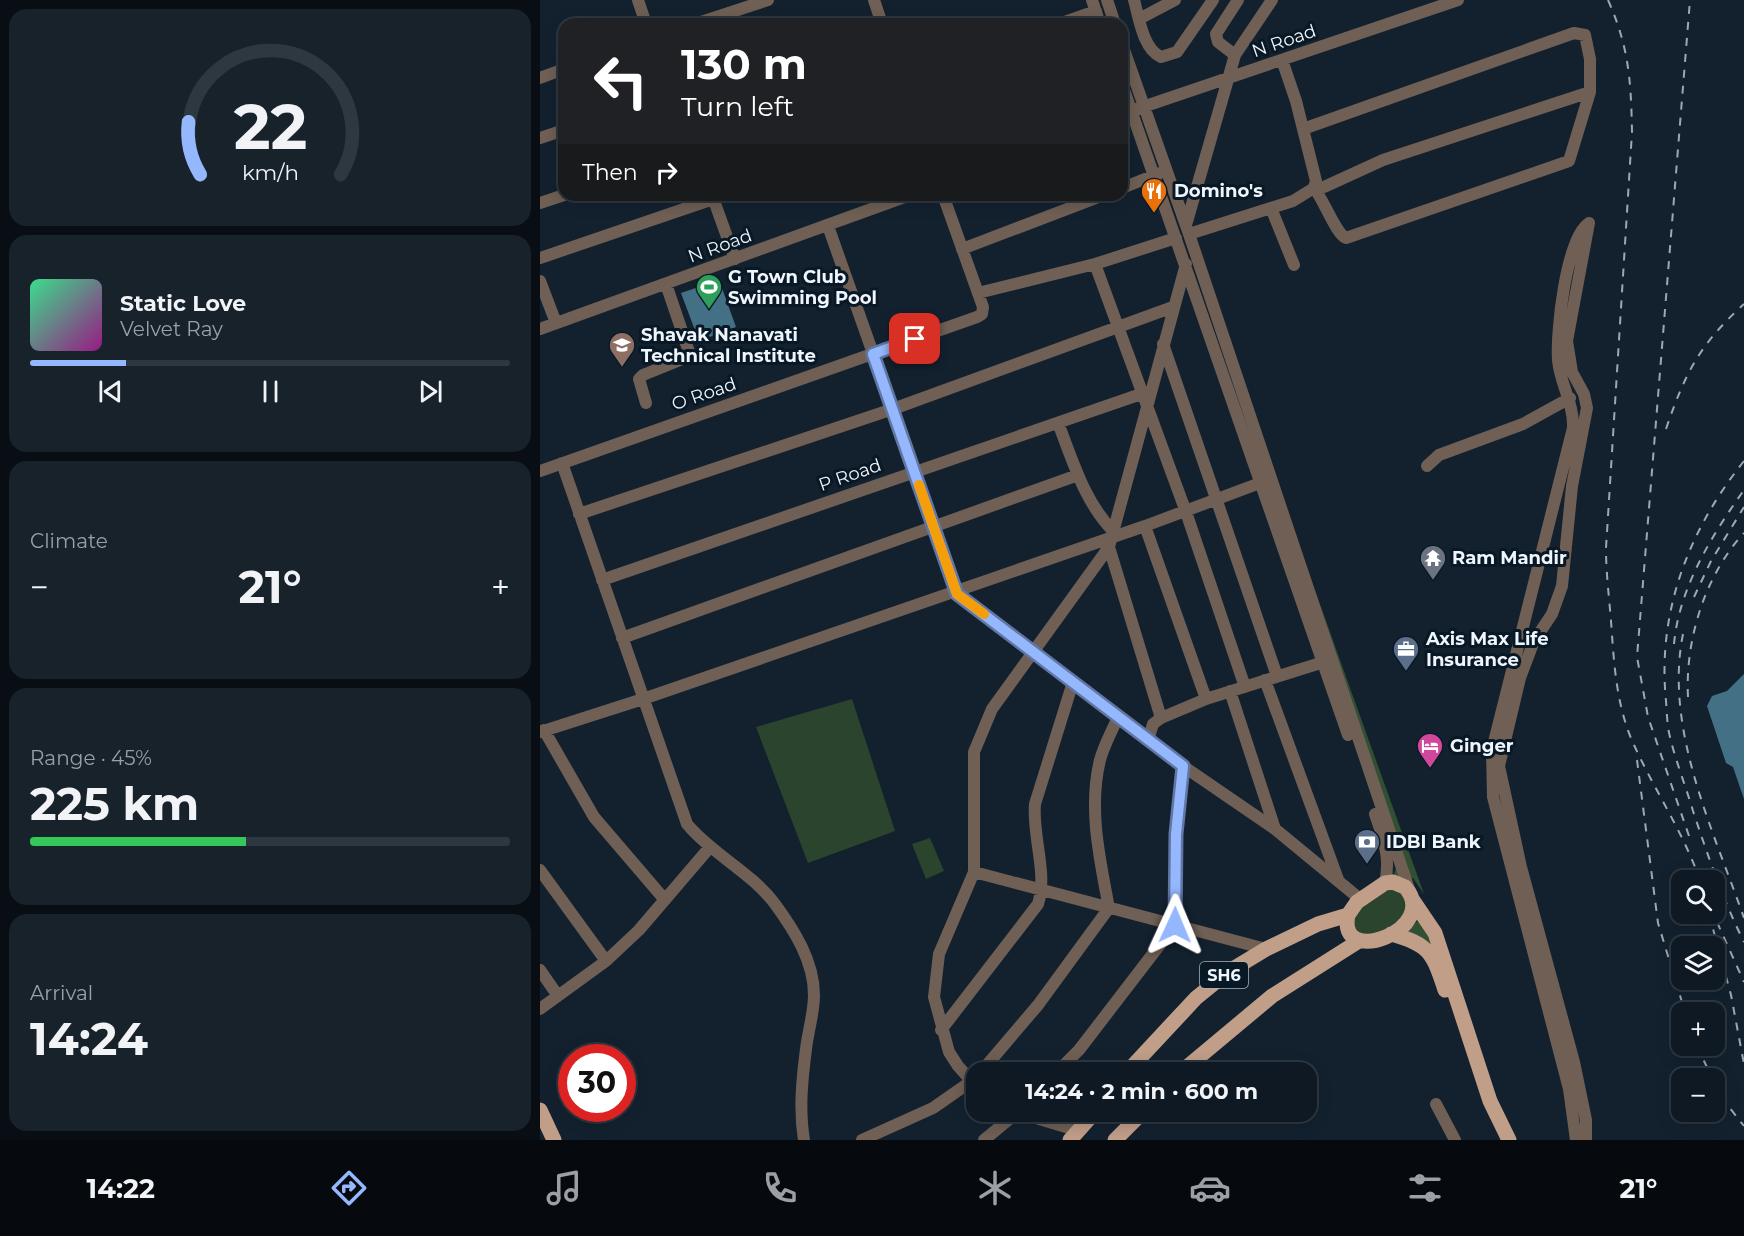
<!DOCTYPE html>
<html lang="en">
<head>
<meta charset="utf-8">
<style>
	body { margin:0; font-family:Montserrat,sans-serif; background:#17222b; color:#f1f3f6; height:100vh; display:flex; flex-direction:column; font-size:22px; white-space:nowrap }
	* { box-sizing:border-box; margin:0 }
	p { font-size:20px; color:#9ba0a6 }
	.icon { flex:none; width:33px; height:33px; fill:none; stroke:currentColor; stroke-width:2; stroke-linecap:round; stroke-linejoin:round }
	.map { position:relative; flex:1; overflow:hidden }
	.drawer { display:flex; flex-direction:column; gap:9px; padding:9px; background:#080e13; width:540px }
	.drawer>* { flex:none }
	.hud { position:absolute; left:18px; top:18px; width:570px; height:183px; border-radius:18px; box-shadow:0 3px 15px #0003,0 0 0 2px #2e3841; background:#202124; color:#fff; overflow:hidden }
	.controls { position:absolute; left:1131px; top:870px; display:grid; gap:12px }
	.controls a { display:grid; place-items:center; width:54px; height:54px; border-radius:12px; background:#0e1923; box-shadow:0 3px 15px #0003,0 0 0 2px #2e3841; font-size:30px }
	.speed { position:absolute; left:18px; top:1044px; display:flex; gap:12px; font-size:30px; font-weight:700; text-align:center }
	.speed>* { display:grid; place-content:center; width:78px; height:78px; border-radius:50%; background:#0e1923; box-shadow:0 3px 15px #0003,0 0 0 2px #2e3841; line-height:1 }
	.speed .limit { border:9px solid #d22; background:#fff; color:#111 }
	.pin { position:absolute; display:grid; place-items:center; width:51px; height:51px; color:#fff; margin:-26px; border-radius:12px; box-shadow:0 3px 9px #0006 }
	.me { position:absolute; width:66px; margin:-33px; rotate:1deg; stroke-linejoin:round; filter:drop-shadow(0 0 4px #0008) }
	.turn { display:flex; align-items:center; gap:21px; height:126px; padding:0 24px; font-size:27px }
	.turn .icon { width:78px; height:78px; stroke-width:2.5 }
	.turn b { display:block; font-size:42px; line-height:51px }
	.then { display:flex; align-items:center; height:57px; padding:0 24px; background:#0003; gap:12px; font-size:22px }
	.big { font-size:45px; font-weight:700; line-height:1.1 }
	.drawer .widget { flex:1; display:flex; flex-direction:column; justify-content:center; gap:9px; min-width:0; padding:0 21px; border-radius:18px; background:#17222b }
	.drawer .dial { align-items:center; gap:0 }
	.dial svg { height:156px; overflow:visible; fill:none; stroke:#2e3841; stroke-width:7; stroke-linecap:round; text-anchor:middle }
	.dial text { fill:#f1f3f6; stroke:none }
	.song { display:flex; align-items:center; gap:18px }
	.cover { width:72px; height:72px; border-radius:9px; background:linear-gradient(135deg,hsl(150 70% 55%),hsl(310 70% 35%)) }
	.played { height:6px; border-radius:3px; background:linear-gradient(90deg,#94b7fd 20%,#2e3841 20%) }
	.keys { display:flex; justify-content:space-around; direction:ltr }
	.heat { display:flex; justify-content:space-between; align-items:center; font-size:33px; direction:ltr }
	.charge { height:9px; border-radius:4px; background:linear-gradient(90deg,#34c759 45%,#2e3841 0) }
	.trip { position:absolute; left:426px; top:1062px; width:351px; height:60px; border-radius:18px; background:#0e1923; box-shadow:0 3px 15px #0003,0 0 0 2px #2e3841; font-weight:700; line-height:60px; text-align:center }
	.dock { display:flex; height:96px; justify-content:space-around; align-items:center; background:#060a0e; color:#9ba0a6 }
	.dock .icon { width:42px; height:42px }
	.dock .on { color:#94b7fd }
	.dock b { font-size:27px; color:#f1f3f6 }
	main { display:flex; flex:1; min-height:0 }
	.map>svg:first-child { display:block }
</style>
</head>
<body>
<main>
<section class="drawer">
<div class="widget dial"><svg viewBox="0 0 100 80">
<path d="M14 69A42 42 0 1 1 86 69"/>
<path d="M14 69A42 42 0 0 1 8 42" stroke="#94b7fd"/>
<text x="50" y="56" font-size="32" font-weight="700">22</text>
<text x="50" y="72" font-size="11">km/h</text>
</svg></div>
<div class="widget">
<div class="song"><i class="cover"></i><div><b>Static Love</b><p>Velvet Ray</p></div></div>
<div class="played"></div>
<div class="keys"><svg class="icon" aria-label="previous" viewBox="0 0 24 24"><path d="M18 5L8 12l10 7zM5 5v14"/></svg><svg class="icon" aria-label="pause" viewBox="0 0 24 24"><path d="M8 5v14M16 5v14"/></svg><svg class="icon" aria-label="next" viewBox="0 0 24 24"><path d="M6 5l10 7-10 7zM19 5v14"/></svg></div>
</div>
<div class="widget"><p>Climate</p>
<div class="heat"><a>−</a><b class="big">21°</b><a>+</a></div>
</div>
<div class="widget"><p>Range · 45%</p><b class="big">225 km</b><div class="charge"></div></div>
<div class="widget"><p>Arrival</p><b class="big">14:24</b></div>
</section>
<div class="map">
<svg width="1204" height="1140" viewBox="0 0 1204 1140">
	<rect width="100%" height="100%" fill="#13212f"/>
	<path fill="#2b442d" d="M312 699 355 831 268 863 216 727Z
		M390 838 404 871 386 879 372 844Z
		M852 883 871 905C856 931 843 935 814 935L811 911Z"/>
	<path fill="#315033" d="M602 117H605L884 894 873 878H859L850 883 859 861 854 840Z
		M881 918 905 973 866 931Z"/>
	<path fill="#447086" d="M179 280 196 327 159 341 141 293Z
		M1204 674V799L1193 767 1186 763 1167 706 1172 696 1187 691Z"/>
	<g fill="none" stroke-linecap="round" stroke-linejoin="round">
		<path stroke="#6f5f54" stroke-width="12" d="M98 0 106 24
			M334 0 342 24
			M552 0 560 24
			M567 0 575 24
			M594 0C599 18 603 49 621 57L637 52 673 0
			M599 19 635 0
			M155 24 228 0
			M519 24 556 11
			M582 44 649 234 871 895
			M695 55 678 42 676 34 698 0
			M0 78 24 69
			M582 84 808 735
			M582 114 918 0
			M763 129 1034 33 1045 35 1050 59V92L1029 161 806 238C796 234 784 200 774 188
			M0 138 24 130
			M582 188 620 173
			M774 188 784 187 843 160 1050 92
			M172 195 195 259
			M0 203 24 195
			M731 208 754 265
			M646 225 695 55 732 0
			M288 226 418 594 643 766 735 829 820 899
			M649 234 753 201 774 188 776 181 756 101 742 60
			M422 249 564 195
			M0 258 185 195
			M555 264 646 512 705 687
			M0 281 16 323
			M438 293 555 264 636 238
			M0 329 370 195
			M623 344 737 676
			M106 403 99 379 103 375 145 358 149 352 126 284
			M518 423C533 461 544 501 573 531
			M22 463 147 824C172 854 211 872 235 904 254 930 274 961 274 995 274 1013 268 1031 266 1049 262 1080 259 1110 264 1140
			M887 466 899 455 983 424 1030 398
			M0 471 437 317 442 314 443 307 403 195
			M39 514 353 409 633 307
			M605 526 666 699
			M569 547 621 718 613 724 608 740
			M62 580 604 393
			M82 638 538 475
			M725 680 799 882
			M690 691 735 829
			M621 718 666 699 790 660
			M4 730 54 817 125 900
			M0 732 103 699 605 526 728 480
			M835 814C843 838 851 857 845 883
			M0 870 66 961
			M434 872 726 949
			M0 970 18 996
			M0 1009 66 961 99 930 170 847
			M401 1030 498 904C508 873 492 836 495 804L533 682
			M441 1072 498 1005 569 908C560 860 548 809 560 760 564 745 572 731 578 717
			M517 1072 539 1050 635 925 636 834 643 766
			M436 1086 418 1066 409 1052 394 997 399 954 434 872V752L452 709 569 547 646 264
			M896 1104 915 1140
			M476 1112 539 1131
			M322 1140 393 1108 436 1078
			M444 1140 478 1112
			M1036 1140 1029 1089 953 797 952 750 1033 428C1034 403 1020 384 1018 360 1016 332 1026 238 1049 223
			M1046 1140V1120L1034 1062 981 867 959 766 980 678 994 641 1012 614 1022 586 1032 486 1047 408 1044 394 1032 372 1027 341 1049 223"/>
		<path stroke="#c09e88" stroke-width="15" d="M872 899 895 933 950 1101 969 1140
			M851 934C889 944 893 953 905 990
			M587 1072 656 998 688 972 726 949 778 924 808 915 817 902 845 883 853 882 865 887C902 929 796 969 808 915
			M641 1072 732 996 819 941
			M0 1110 14 1140
			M530 1140 555 1112
			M575 1140 603 1112"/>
		<path stroke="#9ea8b2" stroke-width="2" stroke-dasharray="8 8" stroke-linecap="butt" d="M1068 0C1089 47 1091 81 1092 132L1066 548C1066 573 1069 596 1071 621 1074 663 1076 706 1094 745 1115 791 1143 832 1160 880
			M1126 429C1145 373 1160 344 1204 304
			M1204 461C1149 530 1117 611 1126 701 1127 713 1127 726 1130 737 1136 762 1146 787 1153 811 1168 856 1183 900 1204 942
			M1154 597 1171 561 1204 507
			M1143 634C1124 729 1173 829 1204 918
			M1134 644C1139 588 1172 535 1204 490
			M1148 697C1145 640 1165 575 1204 533
			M1097 760 1118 923 1145 1012
			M1149 836 1108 717 1097 657 1150 0
			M1169 914 1191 995 1204 1064
			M1177 922 1204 982
			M1157 1046 1172 1078
			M1174 1082 1189 1107 1204 1126"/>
	</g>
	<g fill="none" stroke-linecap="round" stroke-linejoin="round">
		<g stroke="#6077a4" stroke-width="15">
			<path id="route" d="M375 339 333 354 417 594 643 766 636 834 635 925"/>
		</g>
		<use href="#route" stroke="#94b7fd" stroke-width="10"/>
		<path stroke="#f59e0b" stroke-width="10" d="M379 485 417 594 444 614"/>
	</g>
	<defs>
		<g id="restaurant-pin" transform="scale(1.35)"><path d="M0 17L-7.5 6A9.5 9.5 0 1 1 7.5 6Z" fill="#e8710a" stroke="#091825"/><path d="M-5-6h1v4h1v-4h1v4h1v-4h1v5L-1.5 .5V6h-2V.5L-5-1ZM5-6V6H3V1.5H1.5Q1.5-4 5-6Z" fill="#fff"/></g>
		<g id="stadium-pin" transform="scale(1.35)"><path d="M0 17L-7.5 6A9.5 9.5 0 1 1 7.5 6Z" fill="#2e9e5b" stroke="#091825"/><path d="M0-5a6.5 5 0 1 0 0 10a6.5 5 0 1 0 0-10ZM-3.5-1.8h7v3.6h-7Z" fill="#fff"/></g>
		<g id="school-pin" transform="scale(1.35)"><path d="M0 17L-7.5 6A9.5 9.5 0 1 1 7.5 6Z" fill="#8d6e63" stroke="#091825"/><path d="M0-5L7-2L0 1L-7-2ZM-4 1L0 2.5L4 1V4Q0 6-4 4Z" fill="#fff"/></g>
		<g id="temple-pin" transform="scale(1.35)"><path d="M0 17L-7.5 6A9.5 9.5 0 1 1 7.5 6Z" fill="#6b7280" stroke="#091825"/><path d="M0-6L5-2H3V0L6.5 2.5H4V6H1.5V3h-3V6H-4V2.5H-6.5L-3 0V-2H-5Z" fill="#fff"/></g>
		<g id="office-pin" transform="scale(1.35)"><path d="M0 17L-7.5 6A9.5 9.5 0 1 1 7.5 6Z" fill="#5c6f8a" stroke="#091825"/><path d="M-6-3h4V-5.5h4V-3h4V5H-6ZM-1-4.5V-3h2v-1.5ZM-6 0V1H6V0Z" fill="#fff"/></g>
		<g id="hotel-pin" transform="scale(1.35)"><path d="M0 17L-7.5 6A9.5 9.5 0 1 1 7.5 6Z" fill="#d1479c" stroke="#091825"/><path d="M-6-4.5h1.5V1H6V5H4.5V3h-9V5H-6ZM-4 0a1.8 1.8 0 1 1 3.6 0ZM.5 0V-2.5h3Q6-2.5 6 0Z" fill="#fff"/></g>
		<g id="bank-pin" transform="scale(1.35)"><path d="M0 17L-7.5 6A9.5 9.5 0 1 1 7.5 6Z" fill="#5c6f8a" stroke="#091825"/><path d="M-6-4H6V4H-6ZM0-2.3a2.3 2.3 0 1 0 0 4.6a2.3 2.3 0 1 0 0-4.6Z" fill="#fff"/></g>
	</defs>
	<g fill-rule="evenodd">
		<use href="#restaurant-pin" x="614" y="191"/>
		<use href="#stadium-pin" x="169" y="287"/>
		<use href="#school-pin" x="82" y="345"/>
		<use href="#temple-pin" x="893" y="558"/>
		<use href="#office-pin" x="866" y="649"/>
		<use href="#hotel-pin" x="890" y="746"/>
		<use href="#bank-pin" x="827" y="842"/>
	</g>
	<g text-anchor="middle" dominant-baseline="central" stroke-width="6" stroke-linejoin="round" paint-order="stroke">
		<rect fill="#091825" stroke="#a9b3bc" stroke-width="1.5" x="660" y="962" width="48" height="26" rx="4.5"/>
		<g font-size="16" font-weight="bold" fill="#eef5fd">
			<text x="684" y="975">SH6</text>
		</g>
		<g font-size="18" fill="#eef5fd" stroke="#091825">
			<text transform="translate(744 41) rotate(-19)">N Road</text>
			<text transform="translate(180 246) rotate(-20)">N Road</text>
			<text transform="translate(164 394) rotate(-19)">O Road</text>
			<text transform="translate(310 475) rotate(-19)">P Road</text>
		</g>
		<g font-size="18" font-weight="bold" fill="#eef5fd" stroke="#091825" text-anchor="start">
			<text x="634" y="191">Domino's</text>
			<text x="188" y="277">G Town Club<tspan x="188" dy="21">Swimming Pool</tspan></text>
			<text x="101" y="335">Shavak Nanavati<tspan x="101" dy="21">Technical Institute</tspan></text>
			<text x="912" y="558">Ram Mandir</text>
			<text x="886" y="639">Axis Max Life<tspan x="886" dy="21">Insurance</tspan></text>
			<text x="910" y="746">Ginger</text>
			<text x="846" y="842">IDBI Bank</text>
		</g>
	</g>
</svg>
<div class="controls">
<a><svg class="icon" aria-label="search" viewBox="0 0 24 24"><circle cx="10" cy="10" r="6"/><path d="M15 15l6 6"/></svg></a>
<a><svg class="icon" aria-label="layers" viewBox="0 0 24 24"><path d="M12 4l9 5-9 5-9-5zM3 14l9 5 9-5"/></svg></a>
<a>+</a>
<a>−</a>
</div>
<div class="speed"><div class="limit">30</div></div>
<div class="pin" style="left:375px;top:339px;background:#d93025"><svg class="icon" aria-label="arrive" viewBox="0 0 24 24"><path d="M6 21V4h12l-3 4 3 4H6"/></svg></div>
<svg class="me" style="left:635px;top:925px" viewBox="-20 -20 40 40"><path d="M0-17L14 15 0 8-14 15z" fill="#94b7fd" stroke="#fff" stroke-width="4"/></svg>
<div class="trip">14:24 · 2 min · 600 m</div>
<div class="hud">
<div class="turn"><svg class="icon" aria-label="left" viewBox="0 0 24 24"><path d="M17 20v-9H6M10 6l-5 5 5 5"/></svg><div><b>130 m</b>Turn left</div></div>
<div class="then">Then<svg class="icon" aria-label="right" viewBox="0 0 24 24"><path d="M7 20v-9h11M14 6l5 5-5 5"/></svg></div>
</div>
</div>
</main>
<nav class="dock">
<b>14:22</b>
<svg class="icon on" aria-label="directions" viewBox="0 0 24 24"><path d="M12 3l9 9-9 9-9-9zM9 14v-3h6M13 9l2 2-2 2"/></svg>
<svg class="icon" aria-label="music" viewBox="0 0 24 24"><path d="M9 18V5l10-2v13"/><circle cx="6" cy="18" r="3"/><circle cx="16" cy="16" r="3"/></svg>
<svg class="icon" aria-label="phone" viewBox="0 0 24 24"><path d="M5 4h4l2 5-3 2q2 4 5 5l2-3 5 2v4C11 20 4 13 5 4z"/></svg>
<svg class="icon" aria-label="climate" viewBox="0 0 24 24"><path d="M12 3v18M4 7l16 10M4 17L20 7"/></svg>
<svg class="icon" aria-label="car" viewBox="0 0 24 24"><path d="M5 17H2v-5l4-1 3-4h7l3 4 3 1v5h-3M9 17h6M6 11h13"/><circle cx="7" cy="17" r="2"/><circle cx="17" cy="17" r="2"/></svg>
<svg class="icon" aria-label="filters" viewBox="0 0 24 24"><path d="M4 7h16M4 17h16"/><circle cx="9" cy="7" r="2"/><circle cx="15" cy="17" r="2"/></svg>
<b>21°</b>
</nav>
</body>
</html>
